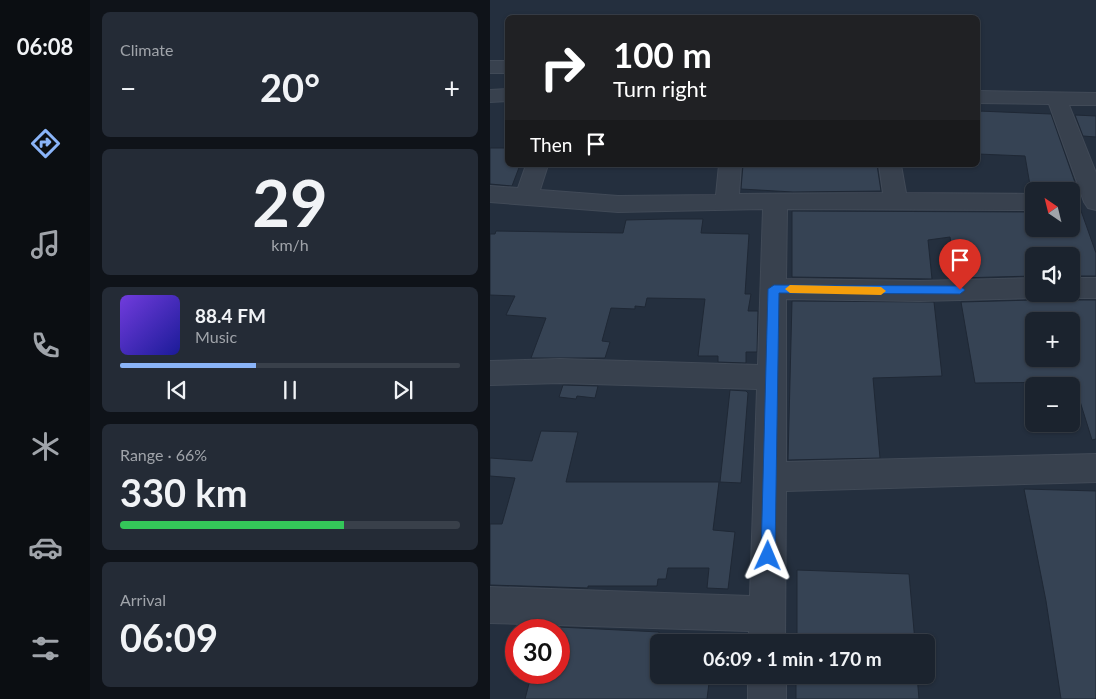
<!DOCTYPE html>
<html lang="en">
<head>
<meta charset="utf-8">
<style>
	body { margin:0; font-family:Lato,sans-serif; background:#242b36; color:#f1f3f6; height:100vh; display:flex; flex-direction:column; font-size:19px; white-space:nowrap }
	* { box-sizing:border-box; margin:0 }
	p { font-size:16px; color:#a0a4aa }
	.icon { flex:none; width:28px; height:28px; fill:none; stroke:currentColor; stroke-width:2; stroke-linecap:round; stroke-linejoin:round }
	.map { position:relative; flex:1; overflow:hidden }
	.drawer { display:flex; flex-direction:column; gap:12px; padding:12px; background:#0f1319; width:400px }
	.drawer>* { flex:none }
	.hud { position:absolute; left:15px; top:15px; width:475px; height:152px; border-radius:8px; box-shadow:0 1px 4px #0004,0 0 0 1px #39404a; background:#202124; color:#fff; overflow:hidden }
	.needle { width:32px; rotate:325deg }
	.fabs { position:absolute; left:535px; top:182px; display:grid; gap:10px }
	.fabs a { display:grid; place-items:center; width:55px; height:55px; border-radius:8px; background:#1b232e; box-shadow:0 1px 4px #0004,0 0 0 1px #39404a; font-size:25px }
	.speed { position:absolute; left:15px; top:619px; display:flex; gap:10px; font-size:25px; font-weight:700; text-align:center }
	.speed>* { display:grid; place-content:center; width:65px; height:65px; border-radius:50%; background:#1b232e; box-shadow:0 1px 4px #0004,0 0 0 1px #39404a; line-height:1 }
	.speed .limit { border:8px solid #d22; background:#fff; color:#111 }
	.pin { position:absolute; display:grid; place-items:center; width:42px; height:42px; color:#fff; margin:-51px -21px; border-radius:50% 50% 50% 0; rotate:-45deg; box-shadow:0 0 5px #0007 }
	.pin .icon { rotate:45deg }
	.me { position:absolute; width:55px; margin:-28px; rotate:1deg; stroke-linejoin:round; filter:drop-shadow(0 0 4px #0008) }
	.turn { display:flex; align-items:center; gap:18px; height:105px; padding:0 25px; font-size:22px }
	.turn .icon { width:65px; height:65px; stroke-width:2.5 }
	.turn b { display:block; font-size:35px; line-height:42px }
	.then { display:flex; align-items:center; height:48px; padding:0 25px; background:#0003; gap:10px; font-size:19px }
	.big { font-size:38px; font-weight:700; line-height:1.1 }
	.drawer .tile { flex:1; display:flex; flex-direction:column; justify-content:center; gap:8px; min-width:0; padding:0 18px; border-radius:8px; background:#242b36 }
	.drawer .dial { align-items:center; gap:0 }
	.dial b { font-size:65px; line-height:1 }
	.song { display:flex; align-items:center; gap:15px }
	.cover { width:60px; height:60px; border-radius:8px; background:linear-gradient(135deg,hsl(260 70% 55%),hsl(240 70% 35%)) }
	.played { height:5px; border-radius:2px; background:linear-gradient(90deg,#8ab4f8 40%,#39404a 40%) }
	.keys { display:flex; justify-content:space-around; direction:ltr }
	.heat { display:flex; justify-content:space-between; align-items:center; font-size:28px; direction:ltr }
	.charge { height:8px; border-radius:4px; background:linear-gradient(90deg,#34c759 66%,#39404a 0) }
	.trip { position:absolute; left:160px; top:634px; width:285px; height:50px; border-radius:8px; background:#1b232e; box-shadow:0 1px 4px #0004,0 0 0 1px #39404a; font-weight:700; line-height:50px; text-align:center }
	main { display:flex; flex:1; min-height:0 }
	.tab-bar { display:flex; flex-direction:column; width:90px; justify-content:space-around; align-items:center; background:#0b0e12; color:#a0a4aa }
	.tab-bar .icon { width:35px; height:35px }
	.tab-bar .selected { color:#8ab4f8 }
	.tab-bar b { font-size:22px; color:#f1f3f6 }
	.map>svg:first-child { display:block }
</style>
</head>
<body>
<main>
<nav class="tab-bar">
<b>06:08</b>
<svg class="icon selected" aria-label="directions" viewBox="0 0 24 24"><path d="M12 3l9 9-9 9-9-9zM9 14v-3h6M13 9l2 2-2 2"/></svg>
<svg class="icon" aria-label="music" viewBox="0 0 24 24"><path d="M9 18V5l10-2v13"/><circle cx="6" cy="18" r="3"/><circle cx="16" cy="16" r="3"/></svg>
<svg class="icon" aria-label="phone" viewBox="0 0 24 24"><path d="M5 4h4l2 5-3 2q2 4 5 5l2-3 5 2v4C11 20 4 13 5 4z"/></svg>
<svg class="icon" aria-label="climate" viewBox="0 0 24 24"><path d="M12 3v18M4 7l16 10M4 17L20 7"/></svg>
<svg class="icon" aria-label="car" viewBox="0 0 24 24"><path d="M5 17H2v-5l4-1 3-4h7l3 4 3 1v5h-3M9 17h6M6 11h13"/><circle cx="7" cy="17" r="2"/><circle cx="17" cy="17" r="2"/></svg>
<svg class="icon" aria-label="filters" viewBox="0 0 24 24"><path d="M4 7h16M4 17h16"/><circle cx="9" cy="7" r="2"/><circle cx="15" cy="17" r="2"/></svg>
</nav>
<section class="drawer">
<div class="tile"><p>Climate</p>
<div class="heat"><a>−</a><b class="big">20°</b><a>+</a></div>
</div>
<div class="tile dial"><b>29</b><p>km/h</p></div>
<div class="tile">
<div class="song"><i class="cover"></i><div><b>88.4 FM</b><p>Music</p></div></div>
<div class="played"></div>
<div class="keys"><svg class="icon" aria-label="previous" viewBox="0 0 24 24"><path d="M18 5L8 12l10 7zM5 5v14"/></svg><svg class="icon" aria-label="pause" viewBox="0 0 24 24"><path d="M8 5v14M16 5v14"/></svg><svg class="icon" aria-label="next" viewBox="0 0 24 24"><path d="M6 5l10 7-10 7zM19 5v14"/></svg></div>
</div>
<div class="tile"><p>Range · 66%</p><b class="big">330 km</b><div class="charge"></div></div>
<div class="tile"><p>Arrival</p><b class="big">06:09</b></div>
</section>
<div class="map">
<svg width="606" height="699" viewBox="0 0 606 699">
	<rect width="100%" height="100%" fill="#242f3e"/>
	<path fill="#364354" stroke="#1f2835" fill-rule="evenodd" d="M488 111 561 114 588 191H584L606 253V276H581V256H544V276L467 278 460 237 438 240 442 279 302 277V211L544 212V229H581V191H541L535 156 488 154Z
		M585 115 606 116V137L593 136Z
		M0 148H18V165H30L22 186 0 184Z
		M253 165H387L391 191 303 192 251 189Z
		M178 219H213L211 233 259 234 255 294H261L258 311H268L267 352H256V363L228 362V356H208L215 299 157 298 155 307 145 306V309L121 308 112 341 120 342 115 358H41L56 318 16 315 25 296 0 295V234H5L6 231 133 233 136 220Z
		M556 294H571V297L581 300H606V439L602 440 584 382 485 383 471 302 544 300ZM544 321H581V359H544Z
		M302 301 444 302 452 376 383 378 390 458 298 460Z
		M73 385 108 386 105 398 87 396 86 399 69 397Z
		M240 390 256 391 258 393 251 483 230 482Z
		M51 431 88 432 76 482H229L223 530 245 532 238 589 217 588 219 568H178L176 579H168L167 586H98V588L0 585V524H12L25 478 0 476V458L42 461Z
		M534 489 606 491V699H571L556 601Z
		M307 570 419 574 425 642H307Z
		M69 627 169 632V675H220L217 699H35L42 672H69Z
		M306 675H427L429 699H306Z"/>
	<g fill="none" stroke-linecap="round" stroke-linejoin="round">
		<g stroke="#414a57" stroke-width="2">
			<path id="minor" d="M0 61H18V73H0Z
				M18 89V101L0 102V90Z
				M488 91 606 93V105H579L606 173V210L598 208 594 202 559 104 488 103Z
				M36 165H58L50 190 128 196 226 195 229 165H251L249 194 393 193 389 165H411L416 193 544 194V210L297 209 296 279 430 281 544 278V294H554L544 298 430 301 296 299V462L606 454V482L296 491 295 642H259V631L0 623V587L260 596 267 389 70 383 0 385V361L70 359 268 365 273 209 128 212 0 202V186L28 188Z
				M581 278H606V298H581L572 295 581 294Z
				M258 675H296V699H258Z"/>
		</g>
		<use href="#minor" fill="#38414e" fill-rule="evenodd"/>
	</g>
	<path fill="#1a73e8" stroke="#114b97" d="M284 285 470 286 475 290 470 294 289 293 285 556 283 560 278 562 273 560 271 556 278 289Z"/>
	<path fill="#f59e0b" d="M300 285 391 287 396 291 391 295 300 293 295 289Z"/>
</svg>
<div class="fabs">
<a><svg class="needle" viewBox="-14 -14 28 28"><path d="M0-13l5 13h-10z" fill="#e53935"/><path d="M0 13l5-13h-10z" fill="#a0a4aa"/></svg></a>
<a><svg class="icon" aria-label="sound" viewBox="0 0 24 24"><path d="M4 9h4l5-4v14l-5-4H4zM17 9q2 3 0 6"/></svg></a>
<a>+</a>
<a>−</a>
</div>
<div class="speed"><div class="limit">30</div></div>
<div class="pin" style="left:470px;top:290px;background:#d93025"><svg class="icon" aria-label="arrive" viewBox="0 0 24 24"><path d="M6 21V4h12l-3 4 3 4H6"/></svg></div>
<svg class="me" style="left:278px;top:556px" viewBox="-20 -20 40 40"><path d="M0-17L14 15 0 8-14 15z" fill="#1a73e8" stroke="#fff" stroke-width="4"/></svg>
<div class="trip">06:09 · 1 min · 170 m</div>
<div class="hud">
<div class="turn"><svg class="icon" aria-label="right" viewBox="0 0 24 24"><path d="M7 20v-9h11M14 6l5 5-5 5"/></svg><div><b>100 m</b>Turn right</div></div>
<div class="then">Then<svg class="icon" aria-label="arrive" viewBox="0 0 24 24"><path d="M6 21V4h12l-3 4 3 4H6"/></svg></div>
</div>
</div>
</main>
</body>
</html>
